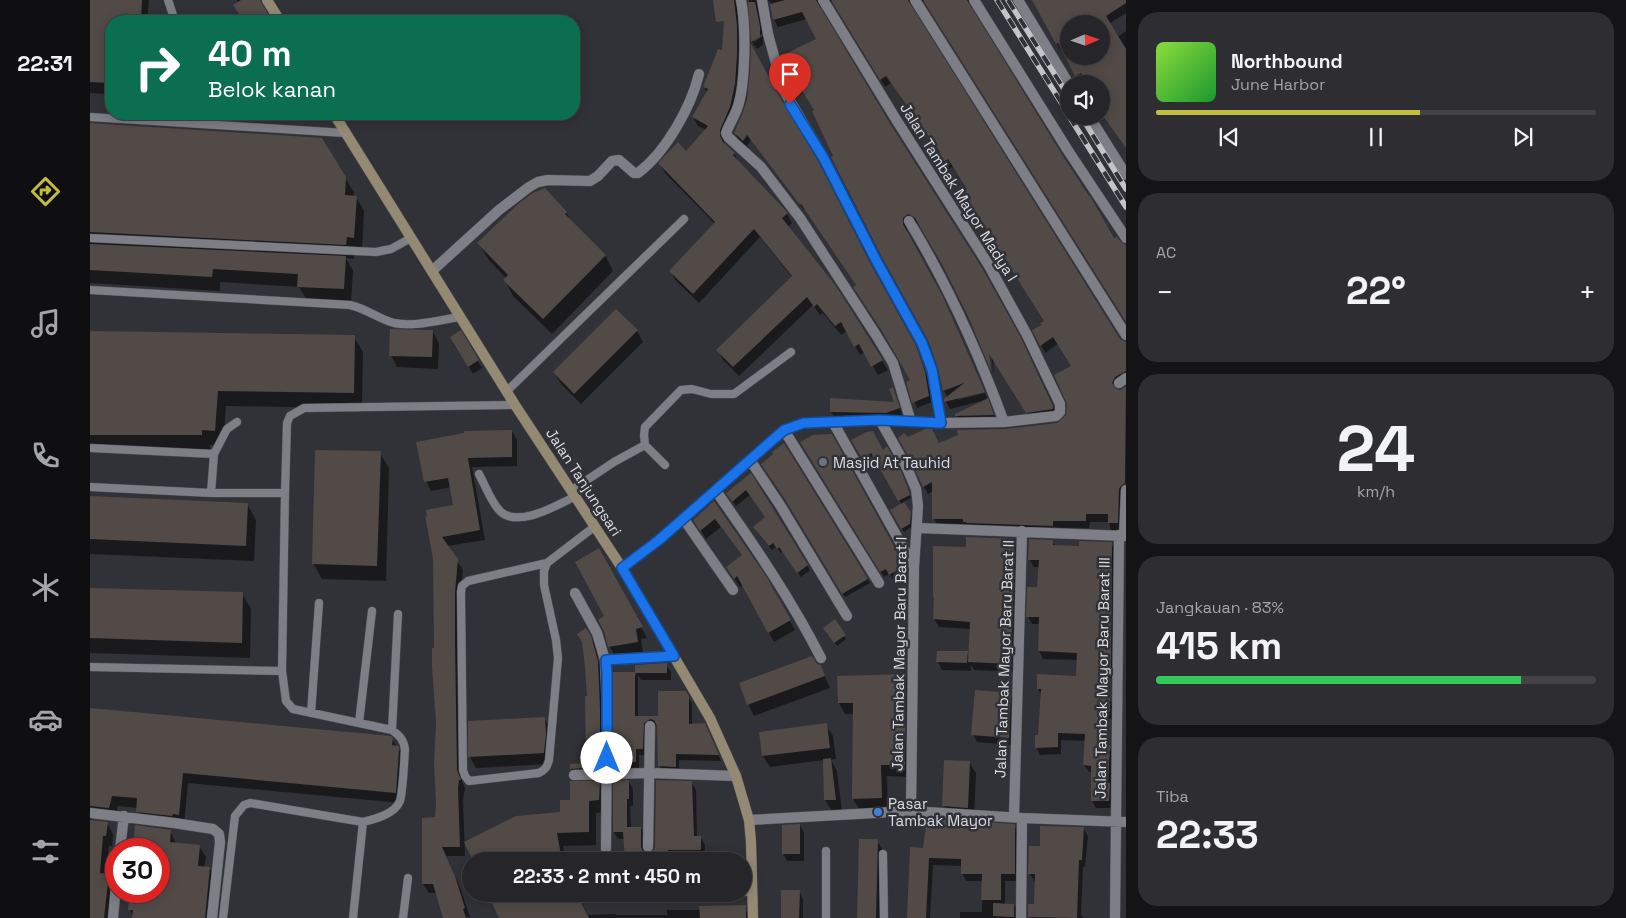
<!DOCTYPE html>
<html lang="id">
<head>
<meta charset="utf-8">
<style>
	body { margin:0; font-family:"Space Grotesk",sans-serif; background:#2d2d32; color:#f1f3f6; height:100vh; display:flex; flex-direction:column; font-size:19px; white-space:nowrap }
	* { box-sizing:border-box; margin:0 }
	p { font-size:16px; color:#a3a5a8 }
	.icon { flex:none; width:28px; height:28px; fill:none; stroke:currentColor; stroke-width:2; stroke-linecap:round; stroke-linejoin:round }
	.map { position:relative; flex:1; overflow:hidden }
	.sheet { display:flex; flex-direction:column; gap:12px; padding:12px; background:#141417; width:500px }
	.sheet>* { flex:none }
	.guide { position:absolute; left:15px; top:15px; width:475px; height:105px; border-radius:20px; box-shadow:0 2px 12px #0003,0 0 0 1px #424247; background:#0b6e4f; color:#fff; overflow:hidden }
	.needle { width:32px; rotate:88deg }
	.tools { position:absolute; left:970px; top:15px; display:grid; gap:10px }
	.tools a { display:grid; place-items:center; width:50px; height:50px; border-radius:50%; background:#25252a; box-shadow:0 2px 12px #0003,0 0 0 1px #424247; font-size:25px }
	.speed { position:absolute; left:15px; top:838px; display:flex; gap:10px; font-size:25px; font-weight:700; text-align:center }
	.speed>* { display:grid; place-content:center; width:65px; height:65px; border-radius:50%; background:#25252a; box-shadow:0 2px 12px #0003,0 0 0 1px #424247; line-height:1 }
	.speed .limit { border:8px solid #d22; background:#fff; color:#111 }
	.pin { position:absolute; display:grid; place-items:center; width:42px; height:42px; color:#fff; margin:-51px -21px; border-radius:50% 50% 50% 0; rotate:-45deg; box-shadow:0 0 5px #0007 }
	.pin .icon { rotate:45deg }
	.me { position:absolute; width:55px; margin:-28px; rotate:0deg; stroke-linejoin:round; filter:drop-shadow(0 0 4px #0008) }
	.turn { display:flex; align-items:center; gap:18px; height:105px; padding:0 20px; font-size:22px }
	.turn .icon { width:65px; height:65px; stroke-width:2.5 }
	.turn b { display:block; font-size:35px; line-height:42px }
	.big { font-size:38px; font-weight:700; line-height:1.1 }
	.sheet .tile { flex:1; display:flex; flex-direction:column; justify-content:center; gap:8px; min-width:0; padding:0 18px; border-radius:20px; background:#2d2d32 }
	.sheet .dial { align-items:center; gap:0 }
	.dial b { font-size:65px; line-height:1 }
	.song { display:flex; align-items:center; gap:15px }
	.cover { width:60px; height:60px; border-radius:8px; background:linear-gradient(135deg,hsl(90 70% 55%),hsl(130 70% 35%)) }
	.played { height:5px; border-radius:2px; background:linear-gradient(90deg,#c3bd3f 60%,#424247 60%) }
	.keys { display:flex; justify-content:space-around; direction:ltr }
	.heat { display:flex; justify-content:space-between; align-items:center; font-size:28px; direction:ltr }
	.charge { height:8px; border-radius:4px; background:linear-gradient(90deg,#34c759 83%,#424247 0) }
	.trip { position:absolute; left:372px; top:852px; width:290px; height:50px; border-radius:25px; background:#25252a; box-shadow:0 2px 12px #0003,0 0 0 1px #424247; font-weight:700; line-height:50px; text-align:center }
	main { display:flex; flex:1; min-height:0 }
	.dock { display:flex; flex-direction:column; width:90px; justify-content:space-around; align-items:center; background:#0f0f11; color:#a3a5a8 }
	.dock .icon { width:35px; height:35px }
	.dock .on { color:#c3bd3f }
	.dock b { font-size:22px; color:#f1f3f6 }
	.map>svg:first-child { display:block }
</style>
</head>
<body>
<main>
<nav class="dock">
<b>22:31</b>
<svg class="icon on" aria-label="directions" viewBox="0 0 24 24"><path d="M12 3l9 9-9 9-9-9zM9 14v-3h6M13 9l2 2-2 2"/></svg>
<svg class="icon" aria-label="music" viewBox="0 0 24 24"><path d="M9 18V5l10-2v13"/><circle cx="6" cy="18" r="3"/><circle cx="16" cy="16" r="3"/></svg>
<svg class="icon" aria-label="phone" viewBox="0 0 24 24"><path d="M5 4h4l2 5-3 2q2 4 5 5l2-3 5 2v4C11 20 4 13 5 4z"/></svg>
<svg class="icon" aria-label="climate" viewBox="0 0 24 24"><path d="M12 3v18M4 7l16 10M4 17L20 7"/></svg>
<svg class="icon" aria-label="car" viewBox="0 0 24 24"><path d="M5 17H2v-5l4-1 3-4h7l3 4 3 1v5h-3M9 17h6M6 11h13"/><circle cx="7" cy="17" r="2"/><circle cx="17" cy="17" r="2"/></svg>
<svg class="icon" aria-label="filters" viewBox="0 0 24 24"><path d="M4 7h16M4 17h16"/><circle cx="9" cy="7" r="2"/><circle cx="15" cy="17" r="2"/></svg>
</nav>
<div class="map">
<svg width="1036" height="918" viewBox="0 0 1036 918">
	<rect width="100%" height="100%" fill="#313138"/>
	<path fill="#0007" fill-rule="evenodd" d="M0 0H59L57 21H21V94L0 93Z
		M147 0H169L181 21H151L149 17 151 16Z
		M638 0H645L650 8 652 49 648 107 634 140V145L644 153 649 163 697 214 702 223 698 227 745 287 798 370 788 375 775 352 770 355 757 331 751 335 733 313 730 315 723 305 649 376 633 360 628 350 702 277 670 237 609 303 586 281 581 272 625 224 575 173 570 163 596 153 616 130 608 126 603 117 617 92 614 87 633 52Z
		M659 0H879L882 6V12L1024 240 1036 246V320L837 4 833 1H826L822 5 823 11 1029 340 1036 343V380L1024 390H1033L1036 388V493L1030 536H1024L1020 528 1019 522H1000L999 528 848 526 844 518 843 491 838 494 834 487 817 439 849 444 914 430 967 424 978 415 983 367 969 343 955 353 951 345 955 321 888 216 880 221 870 206 879 190 864 166 851 175 841 159 851 153 801 83 795 87 745 4 738 0 733 2 730 8 935 347 967 414 942 420 903 357 904 373 903 370 900 348 879 316 854 266 831 225 823 221 817 226V233L894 391 870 397 867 400 895 393 907 422 871 423 866 415 891 401 860 409 856 402 855 400 858 398 854 391 850 367 839 339 745 156 726 111 727 39 717 19 688 27 684 20 680 1 672 2 673 33 664 39V42L673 36V45L667 49 662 42Z
		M943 0H1036V13L1019 24 1027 37 1036 31V147L1011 84 996 80 991 82 973 50 971 51ZM979 24H1011V56H979Z
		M655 112 784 272 828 353 838 379 842 402 827 408 817 382 821 381 767 286 715 209 714 210 661 140 657 146 648 139 645 133Z
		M181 114H223L184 118Z
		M0 124 255 178 264 192 263 197H266L274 211 272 251H264V259L256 258 263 271 261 303 217 300 209 287 130 282V291L0 283Z
		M476 212 483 225 515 255 523 271 462 334 423 296 415 280 416 278 398 259 389 244Z
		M547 331 553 342 491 404 471 384 464 372Z
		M343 332 349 343 348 369 307 367 301 355Z
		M370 332 392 368 383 374 362 337Z
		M0 333 264 337 273 352 272 408 136 406 133 446 120 445V450L0 449Z
		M803 389 812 415 800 420 745 418 741 412 806 403Z
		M422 431 427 440V466L382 467 395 540 357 546 373 570 370 602V655L372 781 375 789 373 799 375 856H356L370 887 380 917 356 918 347 893H339L333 884 347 818 344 559 337 520 364 506 361 487 341 491 336 481Z
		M741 435 817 572 803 580 800 574 794 577 711 443Z
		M763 440 793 452 812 476 820 495 821 498 813 502 822 517 821 527 814 532 802 511 812 505 784 455 775 462Z
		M694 445 780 583 755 597 700 506Z
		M290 453 299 468 296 581 232 579 223 563Z
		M660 475 720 570 711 577 693 551 691 553 686 547 682 550 667 532 665 527 677 518 660 495 646 506 640 498Z
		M0 498 157 504 166 520 164 561 0 554Z
		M624 502 675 577 705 630 684 642 653 585 650 587 637 568 653 556 631 527 616 539 610 529Z
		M924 540 929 548 926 672 884 670 881 664V671L852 670 848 662 877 653 880 658 881 629 849 627 844 619 845 599 877 549Z
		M962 541 965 546 990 548 1021 544 1026 551 1024 678H1017V699L1020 700 1024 707V719L1014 718 1012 746H1019L1023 753V808H1006L1002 801V772H999L994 765 996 741 971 740V754L950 755 946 747 949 736 952 696 948 689 988 677V660L953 659 949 651 950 624H942L938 617 948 588 950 567H944L939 559Z
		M509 550 557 638 551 639 553 652 525 657 520 647Z
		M0 589 152 594 161 609 160 658 0 653Z
		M744 621 756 639 747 646 736 631Z
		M496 630 504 644 511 669 513 774 485 776 481 769V765L497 764 498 697Z
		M576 665 581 672V680H551L548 675V717H569L595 692 602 703V725L618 731 631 761 589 760V773L573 772 570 766 568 726 564 725 556 755H549V768H542V773H528L525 767 544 673 546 677V666Z
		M726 665 730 666 740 688 664 716 658 704Z
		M815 676 822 687 821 777 797 776 798 809 770 810 763 799 764 714H755L749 703Z
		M920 694 924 702 923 745 887 742 883 734Z
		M0 709 302 739 314 758 311 803 98 783 94 825 54 822 48 811V808L28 806 25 819 7 816 0 820Z
		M454 718 461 730 460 764 386 768 380 757Z
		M736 725 743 736 746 759 741 760 747 771 752 811H742L735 800 734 760 680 767 673 756 670 734Z
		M879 762 886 773 884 819 860 817 854 806Z
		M509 782 516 795V812L506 813V845L473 846 476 861H384L375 842 471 813 482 802Z
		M539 782 543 789V806H540L541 828H551L555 835V853L558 855 565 852 602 783 606 790 607 838H611L615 845V857H581V861H536L535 839H528L524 832Z
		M0 821 17 823 23 834 22 846H19L16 875H19L25 886 22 918H0Z
		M710 825 714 833V861H697L693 853Z
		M924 826 929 833 928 881H915V904L924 905 928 912V918H870V912H892L893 881H876L872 873V866L843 865 840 918H818L834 849Z
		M993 828 998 836 995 867H993L991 914 993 918H939V905H945L946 881H944L940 874 951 848Z
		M80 831 86 843 109 846 116 857 114 868 120 869 126 879 121 918H43L40 909 69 891V849Z
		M787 841 794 852 793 918H769Z
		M709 891 713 899V918H692Z
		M399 894H488L498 915 525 914 526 915H577V910H611L655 907 662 918H411Z"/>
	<path fill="#524a47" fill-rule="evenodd" d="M0 0H52L51 20 21 21V83L0 82Z
		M151 0H170L182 21H154L143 5Z
		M623 0H644L647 25V55L645 84 640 107 630 130V136L633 142 645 153 643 155 698 213 692 218 746 286 793 360 781 367 769 344 764 347 751 322 745 326 727 304 724 307 717 297 643 367 626 350 702 276 664 229 603 294 579 271 625 222 568 163 588 142 596 151 618 126 602 117 618 89 613 87 628 49 632 50 634 21 626 22Z
		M695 0H726L801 125 892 268 931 338 963 406V409L936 413 899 354 901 371 878 316 853 266 825 218 818 214 813 218V224L853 297 895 392 854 402V399L874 383 853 391 848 368 838 340 793 259 741 157 743 156 722 111 724 110 713 92 695 54 726 39 712 12 683 20 680 4Z
		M741 0H818L1030 339 1036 342V371L1025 377 1022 383 1027 389 1030 390 1036 386 1035 483 1031 486 1029 489 1028 523H1018V514H996V521H963V526L876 523V522H873V519H842V482L833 487 823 465 808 438 814 433 818 437 835 429H842L849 443 868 435 867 430 914 429 967 423 976 415 977 404 964 375 981 366 963 337 950 346 942 330 952 325 950 323 954 321 883 209 874 214 864 198 877 189 858 159 845 168 839 158 850 152 796 76 790 80Z
		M833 0H877L971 153 999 196H1000L1024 238 1027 237 1031 242 1036 245V322Z
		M942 0H1036V3L1016 16 1036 49V148L1011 113V84H997L991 73 985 76 968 43 966 44ZM979 24H1011V56H979Z
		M658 2H665L670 26V37L661 42Z
		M661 44 687 92 729 163 781 265 826 346 835 372 839 396 822 403 816 382 820 380 792 331 763 287 766 285 711 204 710 205 657 135 653 141 644 133 653 112 657 100 660 71Z
		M0 123 232 138 256 177 255 195 267 196 264 238 257 237 256 245 0 232Z
		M455 188 477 212 475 214 516 255 453 319 413 280 418 275 387 243 428 204 443 193Z
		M0 244 256 256 254 289 207 287 208 274 123 269 122 277 0 270Z
		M526 309 548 330 484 394 463 372Z
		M300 329 343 330 342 357 299 356Z
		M371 330 389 360 378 367 360 337Z
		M0 331 265 335 264 393 128 391 125 431 112 430V435H0Z
		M803 387 810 408 807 409 796 413 740 412V398L804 402 799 389Z
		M898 398 904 415 865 416V414Z
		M422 430V457L378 458 390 530 352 537 368 559 365 592V644L367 770 371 780H369L368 789 370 847H352L365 876 375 908 373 909 376 918H353L343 884H332V818L345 817 346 803 344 764 346 723 342 667V648H344L343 559 335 515 337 518 336 510 363 505 358 478 334 482 326 442 374 433V431Z
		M783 431 793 450 797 446 811 471 819 491 820 495 808 501 781 453 772 459 761 440 776 432Z
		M742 434 815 566 799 575 796 569 790 572 710 442 723 435Z
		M694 443 778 579 752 594 696 501 671 464 683 454 682 452Z
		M225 450 291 451 287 566 222 564Z
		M661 473 718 565 707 573 689 547 687 549 683 543 679 546 663 527 675 517 656 490 642 502 636 493Z
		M0 496 158 503 156 546 0 539Z
		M624 501 676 576 701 620 678 633 647 576 644 579 636 567 652 555 625 519 610 531 603 520Z
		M814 502 821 512 820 524 811 529 800 510Z
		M876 537 925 539 921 664 878 662 880 622 843 619 844 597H843V546L876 547Z
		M939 539 963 540V545L989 546V541L1022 542 1021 667 1020 671H1014V698H1020V712H1010L1009 744 1020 745 1018 783H1020L1019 801H1001V766L993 765 995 734 968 733V747L945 748V735H948L951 689H947V674L986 676 987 653 948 651 949 617H936L937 587H947L949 560H938Z
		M509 548 553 627 546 629 548 642 518 647 514 631 508 620 514 616 485 562Z
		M0 588 153 592 152 643 0 638Z
		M745 619 756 635 744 643 733 628Z
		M496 628 501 636 508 661 510 709V767L480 769V764L496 763 495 696H497L495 667 492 642 487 634Z
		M847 651H878L877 663 846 662Z
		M722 656 727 664 731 665 735 676 657 705 649 683Z
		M577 663V673H545V665Z
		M522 672H545V716H568V691H596L599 696V724L615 723 629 755 586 754V767L568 766 567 726 564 720 560 719 554 723 553 749H546V762H539V767H523Z
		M816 674 815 765H791L792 798 762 799 763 703H748L747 676Z
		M885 690 921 693 919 738 881 735Z
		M0 708 301 736 303 738 302 745 309 746V750L306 793 93 773 89 815 83 814 82 816 46 812 47 798 22 796 19 808 0 806Z
		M455 717 456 734 454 753 378 757V721Z
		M737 723 740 748 672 756 669 732Z
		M741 758 746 800H734L733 759Z
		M854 760 880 761 878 808 852 806Z
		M539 780V799H537V827H551V847L554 853 557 854 562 853 565 847 566 780 602 781 604 836H611V850H578V861H535L533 832H523V781Z
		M480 781H510L509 800 499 801V832L467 833 472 861H383L374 842 426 816 470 812V800H480Z
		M837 819 925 824V874H911V900H891L892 874H871V859L839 858 836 918H817L820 847 833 848Z
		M0 820 18 822 16 836H13L10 873 19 874 14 918H0Z
		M710 824V854H692V825Z
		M45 825 81 830 80 842 110 845 108 866 120 867 115 918H42L43 910H38L40 891H69V849H43Z
		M950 826 994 827 992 860H989L987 918 938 917V904H944L945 874H938L939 846H950Z
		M769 839H788L786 918H767Z
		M691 890H710L709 918H691Z
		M398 894H487L499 918H409Z
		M903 903 924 904V917L903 916Z
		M656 905V918H610L609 906Z"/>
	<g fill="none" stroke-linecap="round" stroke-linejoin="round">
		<g stroke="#4f5055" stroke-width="9">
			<path id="lane" d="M78 0 85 21
				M0 117 255 133
				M0 238 286 252 301 249 321 238
				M0 290 260 305C277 309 289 319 304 323 325 327 349 320 370 317
				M417 391 594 219
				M555 445 554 435 555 427 591 390 602 389 621 394H644L701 352
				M0 448 124 454 121 493
				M124 454 137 429 147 422
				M389 474C395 485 401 502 410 511 428 529 469 504 486 496
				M0 487 121 493H195L197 423 200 416 214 408 425 405
				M482 490 524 462 555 445 575 465
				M457 563 378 581 372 586 371 592 373 770 375 776 379 781 449 773C456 769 457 767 459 760L468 658 466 640 454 585V571L457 563 504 527
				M0 667 192 671 195 493
				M192 671 196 701 203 709 302 730C310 736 314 740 315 750 314 762 313 791 310 801 305 814 285 819 273 822L263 918
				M221 713 229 603
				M269 723 282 611
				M302 730 308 614
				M793 854 794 918
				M654 892 662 891
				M518 895 574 894
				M133 918 145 816 154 805 160 803 273 822
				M313 918 318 878
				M736 918V851"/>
		</g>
		<g stroke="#4f5055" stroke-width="11">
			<path id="street" d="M651 0C656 25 656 85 647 109 644 117 639 125 636 133L638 137 671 167 710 218 786 335 803 363 821 422
				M672 0 678 34 693 89 733 157 787 262 832 343 842 370 851 423
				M825 0 1036 335
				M884 0 977 149 1036 238
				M928 0 979 84
				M999 116 1036 175
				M819 221C858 285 888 352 914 422
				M342 271 409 210 439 187 448 182 458 180 500 181 508 176 522 161 529 160 544 173H548C576 152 601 107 609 74
				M1029 383 1036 378
				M790 420 817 468 826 489 828 506 824 567 821 811
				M743 422 824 567
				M694 430 789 583
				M660 460 690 505 757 616
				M626 491C664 545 701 599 731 658
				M593 518 643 590
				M827 528 1036 536
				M1034 536 1036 490
				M532 568 569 540 694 430 714 423 790 420 851 423 914 422 966 416 970 412V404L937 335 898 264 807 121 733 0
				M485 593 507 633 515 660 517 709 516 849
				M515 660 584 656
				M484 775 560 773 646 776
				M0 813 84 823 123 829 129 834 130 842 122 918
				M924 817 932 531
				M659 820 821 811 932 818 1036 822
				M558 847 560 726
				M30 849 34 816
				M23 918 26 886
				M931 918 932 818
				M1025 918 1029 535"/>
		</g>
		<g stroke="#4f5055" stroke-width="11">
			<path id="secondary" d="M177 0 190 21
				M244 114 425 405 532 568 620 718 646 776 659 820 661 842 663 918"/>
		</g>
		<use href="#lane" stroke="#7d7e86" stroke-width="8"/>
		<use href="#street" stroke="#7d7e86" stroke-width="10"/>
		<use href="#secondary" stroke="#948a74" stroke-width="10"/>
		<g stroke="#c3c4c8" stroke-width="5.5">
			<path id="rail" d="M907 0 979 115
				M918 0 979 97
				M979 116 1036 207
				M991 116 1036 189"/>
		</g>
		<use href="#rail" stroke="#313138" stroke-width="4" stroke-dasharray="11" stroke-linecap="butt"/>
	</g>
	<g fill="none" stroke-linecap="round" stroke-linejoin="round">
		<g stroke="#114b97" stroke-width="12">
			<path id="route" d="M517 758V675L516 660 584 656 532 568 569 540 694 430 714 423 790 420 851 423 842 370 832 343 787 262 733 157 700 104"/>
		</g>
		<use href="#route" stroke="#1a73e8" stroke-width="9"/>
	</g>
	<circle fill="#6b7280" stroke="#313138" stroke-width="2" cx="733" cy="462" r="5"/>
	<circle fill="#3f7fe0" stroke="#313138" stroke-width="2" cx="788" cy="812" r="5"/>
	<g text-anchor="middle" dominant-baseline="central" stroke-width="5" stroke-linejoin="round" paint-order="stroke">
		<g font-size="15" fill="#dbdce0" stroke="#313138">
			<text transform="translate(869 192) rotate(58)">Jalan Tambak Mayor Madya I</text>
			<text transform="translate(494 482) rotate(57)">Jalan Tanjungsari</text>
			<text transform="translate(809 654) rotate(-89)">Jalan Tambak Mayor Baru Barat I</text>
			<text transform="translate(914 659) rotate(-88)">Jalan Tambak Mayor Baru Barat II</text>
			<text transform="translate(1012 678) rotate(-89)">Jalan Tambak Mayor Baru Barat III</text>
		</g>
		<g font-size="15" fill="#dbdce0" stroke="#313138" text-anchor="start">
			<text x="743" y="462">Masjid At Tauhid</text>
			<text x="798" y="803">Pasar<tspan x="798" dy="17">Tambak Mayor</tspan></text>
		</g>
	</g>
</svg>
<div class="tools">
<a><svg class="needle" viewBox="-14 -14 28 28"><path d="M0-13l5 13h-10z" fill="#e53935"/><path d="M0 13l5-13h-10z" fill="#a3a5a8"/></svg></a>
<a><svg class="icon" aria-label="sound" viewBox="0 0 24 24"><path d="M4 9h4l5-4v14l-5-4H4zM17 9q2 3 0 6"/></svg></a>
</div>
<div class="speed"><div class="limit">30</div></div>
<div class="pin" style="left:700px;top:104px;background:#d93025"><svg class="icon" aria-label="arrive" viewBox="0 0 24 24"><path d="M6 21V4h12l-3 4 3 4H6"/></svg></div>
<svg class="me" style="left:517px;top:758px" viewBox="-20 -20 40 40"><circle r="19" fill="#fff"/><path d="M0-13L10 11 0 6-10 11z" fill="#1a73e8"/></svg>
<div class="trip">22:33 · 2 mnt · 450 m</div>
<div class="guide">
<div class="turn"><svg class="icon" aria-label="right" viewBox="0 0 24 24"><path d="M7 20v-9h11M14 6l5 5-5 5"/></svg><div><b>40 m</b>Belok kanan</div></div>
</div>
</div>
<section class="sheet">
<div class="tile">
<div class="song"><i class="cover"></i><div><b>Northbound</b><p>June Harbor</p></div></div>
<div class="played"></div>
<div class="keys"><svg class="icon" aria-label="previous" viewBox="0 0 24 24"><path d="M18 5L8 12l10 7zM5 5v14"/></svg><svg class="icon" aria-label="pause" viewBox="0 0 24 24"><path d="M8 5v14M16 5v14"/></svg><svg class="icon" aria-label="next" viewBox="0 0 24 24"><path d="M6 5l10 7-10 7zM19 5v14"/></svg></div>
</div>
<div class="tile"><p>AC</p>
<div class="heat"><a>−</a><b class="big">22°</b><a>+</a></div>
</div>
<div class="tile dial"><b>24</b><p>km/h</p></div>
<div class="tile"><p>Jangkauan · 83%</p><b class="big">415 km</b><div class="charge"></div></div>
<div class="tile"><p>Tiba</p><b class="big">22:33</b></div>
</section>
</main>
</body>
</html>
